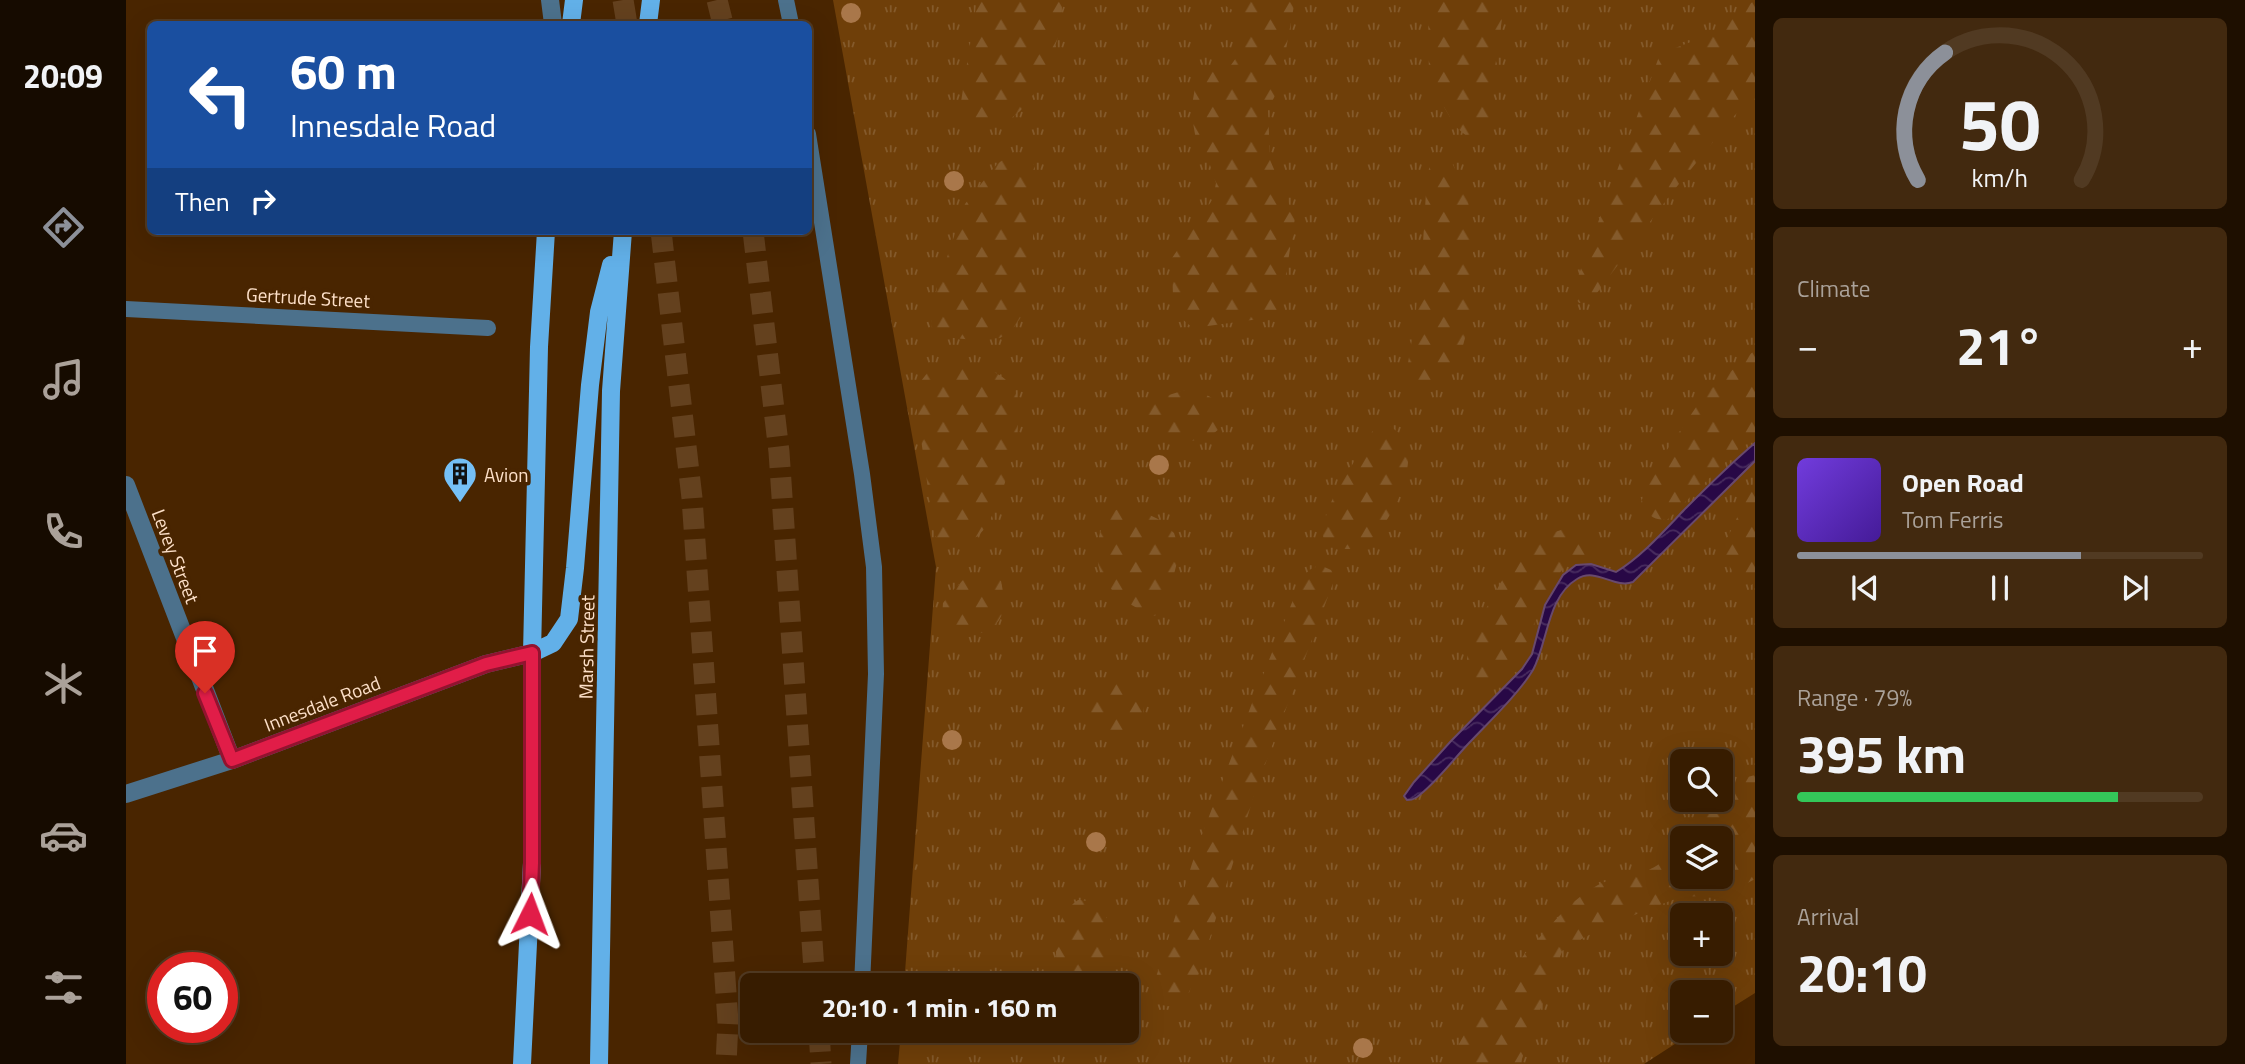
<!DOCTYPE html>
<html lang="en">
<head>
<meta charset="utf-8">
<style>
	body { margin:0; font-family:"Titillium Web",sans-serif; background:#42290f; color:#f1f3f6; height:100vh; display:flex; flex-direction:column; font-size:26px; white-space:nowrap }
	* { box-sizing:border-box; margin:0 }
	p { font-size:23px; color:#aaa199 }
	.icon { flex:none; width:38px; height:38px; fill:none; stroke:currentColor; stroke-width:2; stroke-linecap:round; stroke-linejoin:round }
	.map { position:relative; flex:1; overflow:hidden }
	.panel { display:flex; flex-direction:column; gap:18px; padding:18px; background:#1e0f00; width:490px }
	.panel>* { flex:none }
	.top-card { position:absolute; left:21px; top:21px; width:665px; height:214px; border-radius:10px; box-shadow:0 7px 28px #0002,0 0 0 2px #513a22; background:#1a4fa0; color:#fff; overflow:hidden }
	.buttons { position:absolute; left:1544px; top:749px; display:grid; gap:14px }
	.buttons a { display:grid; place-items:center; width:63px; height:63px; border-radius:10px; background:#371c00; box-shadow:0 7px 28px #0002,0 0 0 2px #513a22; font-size:35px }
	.speed { position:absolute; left:21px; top:952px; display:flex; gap:14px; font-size:35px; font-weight:700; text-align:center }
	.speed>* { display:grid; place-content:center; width:91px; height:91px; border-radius:50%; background:#371c00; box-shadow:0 7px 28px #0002,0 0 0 2px #513a22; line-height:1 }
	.speed .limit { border:10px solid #d22; background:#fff; color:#111 }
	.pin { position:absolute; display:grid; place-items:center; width:60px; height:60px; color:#fff; margin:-72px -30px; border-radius:50% 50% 50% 0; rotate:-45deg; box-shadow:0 0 7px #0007 }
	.pin .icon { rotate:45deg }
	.me { position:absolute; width:77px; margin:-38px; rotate:3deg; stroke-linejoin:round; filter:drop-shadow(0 0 5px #0008) }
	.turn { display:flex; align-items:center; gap:24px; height:147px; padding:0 28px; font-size:32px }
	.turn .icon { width:91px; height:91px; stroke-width:2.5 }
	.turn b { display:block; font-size:49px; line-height:60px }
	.then { display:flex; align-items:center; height:66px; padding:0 28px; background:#0003; gap:14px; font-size:26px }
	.big { font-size:52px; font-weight:700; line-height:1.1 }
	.panel .tile { flex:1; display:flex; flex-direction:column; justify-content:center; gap:10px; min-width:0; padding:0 24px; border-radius:10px; background:#42290f }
	.panel .dial { align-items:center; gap:0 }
	.dial svg { height:182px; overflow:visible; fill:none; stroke:#513a22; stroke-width:7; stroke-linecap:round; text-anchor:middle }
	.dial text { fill:#f1f3f6; stroke:none }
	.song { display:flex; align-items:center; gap:21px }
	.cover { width:84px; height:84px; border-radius:10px; background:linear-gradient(135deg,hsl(260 70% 55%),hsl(260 70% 35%)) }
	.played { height:7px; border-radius:4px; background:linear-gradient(90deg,#8c9099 70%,#513a22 70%) }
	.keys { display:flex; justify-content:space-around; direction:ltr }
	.heat { display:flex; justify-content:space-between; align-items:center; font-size:38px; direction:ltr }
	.charge { height:10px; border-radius:5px; background:linear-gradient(90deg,#34c759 79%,#513a22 0) }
	.trip { position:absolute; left:614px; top:973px; width:399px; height:70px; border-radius:10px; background:#371c00; box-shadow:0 7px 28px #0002,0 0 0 2px #513a22; font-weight:700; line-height:70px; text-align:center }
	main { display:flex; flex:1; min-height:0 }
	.dock { display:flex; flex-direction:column; width:126px; justify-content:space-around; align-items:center; background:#160b00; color:#aaa199 }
	.dock .icon { width:49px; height:49px }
	.dock .current { color:#8c9099 }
	.dock b { font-size:32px; color:#f1f3f6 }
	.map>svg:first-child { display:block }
</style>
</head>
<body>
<main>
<nav class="dock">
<b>20:09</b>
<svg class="icon current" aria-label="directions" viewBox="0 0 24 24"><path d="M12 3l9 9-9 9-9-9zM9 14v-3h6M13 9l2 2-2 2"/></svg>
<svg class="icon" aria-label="music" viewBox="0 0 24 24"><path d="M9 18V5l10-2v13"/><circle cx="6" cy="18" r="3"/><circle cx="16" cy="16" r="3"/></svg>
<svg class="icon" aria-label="phone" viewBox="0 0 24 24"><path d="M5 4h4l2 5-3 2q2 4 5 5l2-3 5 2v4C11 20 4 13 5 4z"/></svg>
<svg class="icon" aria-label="climate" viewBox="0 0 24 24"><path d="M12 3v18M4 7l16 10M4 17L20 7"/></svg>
<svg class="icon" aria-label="car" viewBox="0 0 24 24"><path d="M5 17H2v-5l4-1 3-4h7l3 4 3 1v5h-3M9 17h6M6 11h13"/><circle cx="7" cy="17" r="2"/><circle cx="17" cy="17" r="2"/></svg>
<svg class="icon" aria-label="filters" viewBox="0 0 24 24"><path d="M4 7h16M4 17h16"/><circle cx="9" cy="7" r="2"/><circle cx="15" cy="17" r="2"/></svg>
</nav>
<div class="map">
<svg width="1629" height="1064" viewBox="0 0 1629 1064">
	<defs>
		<pattern id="grass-tufts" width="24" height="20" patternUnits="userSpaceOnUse" patternTransform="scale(1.75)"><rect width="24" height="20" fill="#6f3f09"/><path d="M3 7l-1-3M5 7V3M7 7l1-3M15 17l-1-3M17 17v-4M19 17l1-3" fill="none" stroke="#845a2b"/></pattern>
		<pattern id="forest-firs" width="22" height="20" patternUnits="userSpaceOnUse" patternTransform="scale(1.75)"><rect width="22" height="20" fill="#6f3f09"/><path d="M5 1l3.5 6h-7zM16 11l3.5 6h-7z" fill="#845a2b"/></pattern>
		<pattern id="water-waves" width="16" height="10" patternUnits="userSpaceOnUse" patternTransform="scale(1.75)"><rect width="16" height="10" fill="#280846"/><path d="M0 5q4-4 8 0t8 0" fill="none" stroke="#482c5f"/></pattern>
	</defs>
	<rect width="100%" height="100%" fill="#492500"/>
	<path fill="url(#grass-tufts)" fill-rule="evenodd" d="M707 0H1629V993L1594 1015V992H1556V1031H1569L1518 1064H772L775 1031H1001V985H778L810 567ZM1556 761H1594V800H1556ZM1556 838H1594V877H1556ZM1556 915H1594V954H1556Z"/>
	<path fill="url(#forest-firs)" fill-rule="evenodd" d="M851 0H936C936 11 936 23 933 33 926 59 909 104 885 118 871 126 856 124 842 121L835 102Z
		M1090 0H1169L1153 88 1142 109 1144 160 1169 218 1155 305 1147 317 1067 328 1055 318 1047 298 1046 258 1087 199 1090 183 1084 165 1070 140 1065 111 1070 82 1084 71 1105 65 1120 44 1108 11Z
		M1302 0H1377V12L1364 102 1367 128 1358 137 1344 139 1330 127 1303 82Z
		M1629 0V98L1609 115 1544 195 1465 301 1453 303 1446 293 1534 54 1580 36Z
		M887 153 900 156 909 166 906 184 907 237 897 314 887 329 874 338 848 340 809 336 805 324 811 287 839 204 871 164Z
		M1323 157C1330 171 1339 186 1342 201 1351 242 1355 399 1289 391L1279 381 1289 321 1297 243 1301 175 1305 163 1312 158Z
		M1629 350V433L1541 520C1526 520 1522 515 1515 502L1528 469 1579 394Z
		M806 367C827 368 857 364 875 376 884 382 891 392 892 402 897 429 873 524 849 538 838 545 823 542 811 539L808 532 790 403 795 381Z
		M1065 388C1074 392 1086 396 1093 404 1117 432 1055 456 1029 430 1019 421 1017 414 1021 402Z
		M1255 421C1266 427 1278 434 1281 447 1288 477 1262 530 1236 546 1224 552 1210 548 1199 543L1195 529 1208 495 1249 427Z
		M1629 480V583L1625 585 1613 581 1602 564 1598 545Z
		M993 509 1013 510 1032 519 1048 533 1054 551 1040 605 1035 613 1028 616C989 599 962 579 974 533 978 522 980 512 993 509Z
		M1438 529 1456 531 1468 540 1466 553 1458 559 1449 560 1436 570 1422 588 1413 605 1408 627 1396 652 1382 673 1371 686 1361 688 1349 684 1341 673V642L1378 577 1420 535Z
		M1194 565 1205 570 1209 578 1131 786 1072 976 1060 997 1048 1007 1035 1005 1025 993 1071 848 1131 690 1173 585 1183 570Z
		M852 574 864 575 875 581C877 592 880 603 876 614 870 632 845 640 829 631 825 628 820 623 816 619L817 603 829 588 839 578Z
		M1001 680C1041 699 1003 765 964 717 967 691 973 682 1001 680Z
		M1629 775V879L1599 895 1554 897 1478 927 1437 949 1394 1064H1323C1344 1017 1379 976 1413 938 1430 919 1449 897 1472 885 1488 876 1521 874 1533 864 1551 849 1569 800 1594 800V796L1618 778ZM1556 838H1594V877H1556Z
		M952 900C986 900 990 939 981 965 979 972 975 979 972 985H931C931 954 923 920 952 900Z"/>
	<path fill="url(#water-waves)" stroke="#68496d" stroke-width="2" d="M1629 443V461L1507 582C1488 589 1470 567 1451 579 1421 597 1422 642 1407 670 1394 692 1362 723 1343 743 1327 760 1309 784 1291 797 1286 800 1285 800 1281 800L1278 796 1288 782 1325 741 1396 669 1406 654 1419 605 1437 575 1450 565 1465 564 1490 572C1516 556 1537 532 1558 510 1581 487 1604 464 1629 443Z"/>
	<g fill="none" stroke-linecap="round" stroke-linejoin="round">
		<path stroke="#64411e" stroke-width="21" stroke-dasharray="21 10" stroke-linecap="butt" d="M497 0 501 24
			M591 0 597 24
			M535 231 566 498 602 1022 600 1064
			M627 231 653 452 689 985
			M693 1031 695 1064"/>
		<path stroke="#4c718c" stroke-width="16" d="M660 0 665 24
			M682 134 736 474 748 567 750 674 736 985
			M0 309 362 328
			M732 1064 734 1031"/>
		<path stroke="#4c718c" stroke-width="18" d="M424 0 427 24
			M0 485 106 760
			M0 794 106 760 360 664 406 653"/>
		<path stroke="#62b0e8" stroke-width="18" d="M445 24 448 0
			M522 24 525 0
			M406 653 427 643 443 619 449 568 464 385 473 312 485 265
			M396 1064 406 863V653L413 347 420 231
			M473 1064 485 391 497 231"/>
	</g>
	<g fill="#a9774a">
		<circle cx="725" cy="13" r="10"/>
		<circle cx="828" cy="181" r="10"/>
		<circle cx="1033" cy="465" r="10"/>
		<circle cx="826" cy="740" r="10"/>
		<circle cx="970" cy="842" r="10"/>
		<circle cx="1237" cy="1048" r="10"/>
	</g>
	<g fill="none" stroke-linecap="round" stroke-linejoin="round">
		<g stroke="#92132f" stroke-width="18">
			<path id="route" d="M79 693 106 760 360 664 406 653V863L404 914"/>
		</g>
		<use href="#route" stroke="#e11d48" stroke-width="12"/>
	</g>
	<defs>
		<g id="building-pin" transform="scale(1.75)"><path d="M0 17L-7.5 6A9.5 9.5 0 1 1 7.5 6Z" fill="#75c0f6" stroke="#492500"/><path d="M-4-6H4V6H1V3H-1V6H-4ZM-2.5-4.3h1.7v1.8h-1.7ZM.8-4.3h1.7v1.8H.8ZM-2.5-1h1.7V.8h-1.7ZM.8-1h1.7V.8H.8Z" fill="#111"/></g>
	</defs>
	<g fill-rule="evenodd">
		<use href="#building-pin" x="334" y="474"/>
	</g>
	<g text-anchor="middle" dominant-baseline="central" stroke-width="7" stroke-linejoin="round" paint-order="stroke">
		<g font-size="19" fill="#fde0c8" stroke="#492500">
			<text transform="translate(182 297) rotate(3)">Gertrude Street</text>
			<text transform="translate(50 556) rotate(69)">Levey Street</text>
			<text transform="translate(460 647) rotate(-89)">Marsh Street</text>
			<text transform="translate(196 703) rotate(-21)">Innesdale Road</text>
		</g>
		<g font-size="19" fill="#fde0c8" stroke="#492500" text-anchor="start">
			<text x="358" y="474">Avion</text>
		</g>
	</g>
</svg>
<div class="buttons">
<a><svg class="icon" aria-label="search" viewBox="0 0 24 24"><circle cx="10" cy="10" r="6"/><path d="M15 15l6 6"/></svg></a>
<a><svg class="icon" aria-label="layers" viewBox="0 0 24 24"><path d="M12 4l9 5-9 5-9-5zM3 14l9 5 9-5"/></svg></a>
<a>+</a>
<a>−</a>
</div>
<div class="speed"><div class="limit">60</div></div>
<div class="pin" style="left:79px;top:693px;background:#d93025"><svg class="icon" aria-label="arrive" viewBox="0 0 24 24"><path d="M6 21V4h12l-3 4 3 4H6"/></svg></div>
<svg class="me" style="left:404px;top:914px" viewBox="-20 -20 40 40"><path d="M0-17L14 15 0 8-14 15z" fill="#e11d48" stroke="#fff" stroke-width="4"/></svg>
<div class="trip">20:10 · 1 min · 160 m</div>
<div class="top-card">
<div class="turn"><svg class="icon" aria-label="left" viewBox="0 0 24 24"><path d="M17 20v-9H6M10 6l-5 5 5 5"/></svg><div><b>60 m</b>Innesdale Road</div></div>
<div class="then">Then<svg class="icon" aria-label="right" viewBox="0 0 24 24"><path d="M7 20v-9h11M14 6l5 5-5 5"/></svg></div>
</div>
</div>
<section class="panel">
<div class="tile dial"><svg viewBox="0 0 100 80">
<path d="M14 69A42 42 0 1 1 86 69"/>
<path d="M14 69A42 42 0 0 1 26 13" stroke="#8c9099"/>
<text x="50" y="56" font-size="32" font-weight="700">50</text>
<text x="50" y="72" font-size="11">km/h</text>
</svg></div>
<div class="tile"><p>Climate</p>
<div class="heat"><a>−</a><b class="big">21°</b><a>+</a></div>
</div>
<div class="tile">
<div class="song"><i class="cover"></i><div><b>Open Road</b><p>Tom Ferris</p></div></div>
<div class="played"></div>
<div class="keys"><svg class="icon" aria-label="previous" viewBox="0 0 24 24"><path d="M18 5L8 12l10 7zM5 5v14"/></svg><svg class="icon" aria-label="pause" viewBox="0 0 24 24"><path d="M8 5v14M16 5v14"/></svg><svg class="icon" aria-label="next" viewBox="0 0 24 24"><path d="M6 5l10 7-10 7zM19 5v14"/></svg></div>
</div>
<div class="tile"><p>Range · 79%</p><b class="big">395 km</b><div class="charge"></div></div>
<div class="tile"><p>Arrival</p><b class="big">20:10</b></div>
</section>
</main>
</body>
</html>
